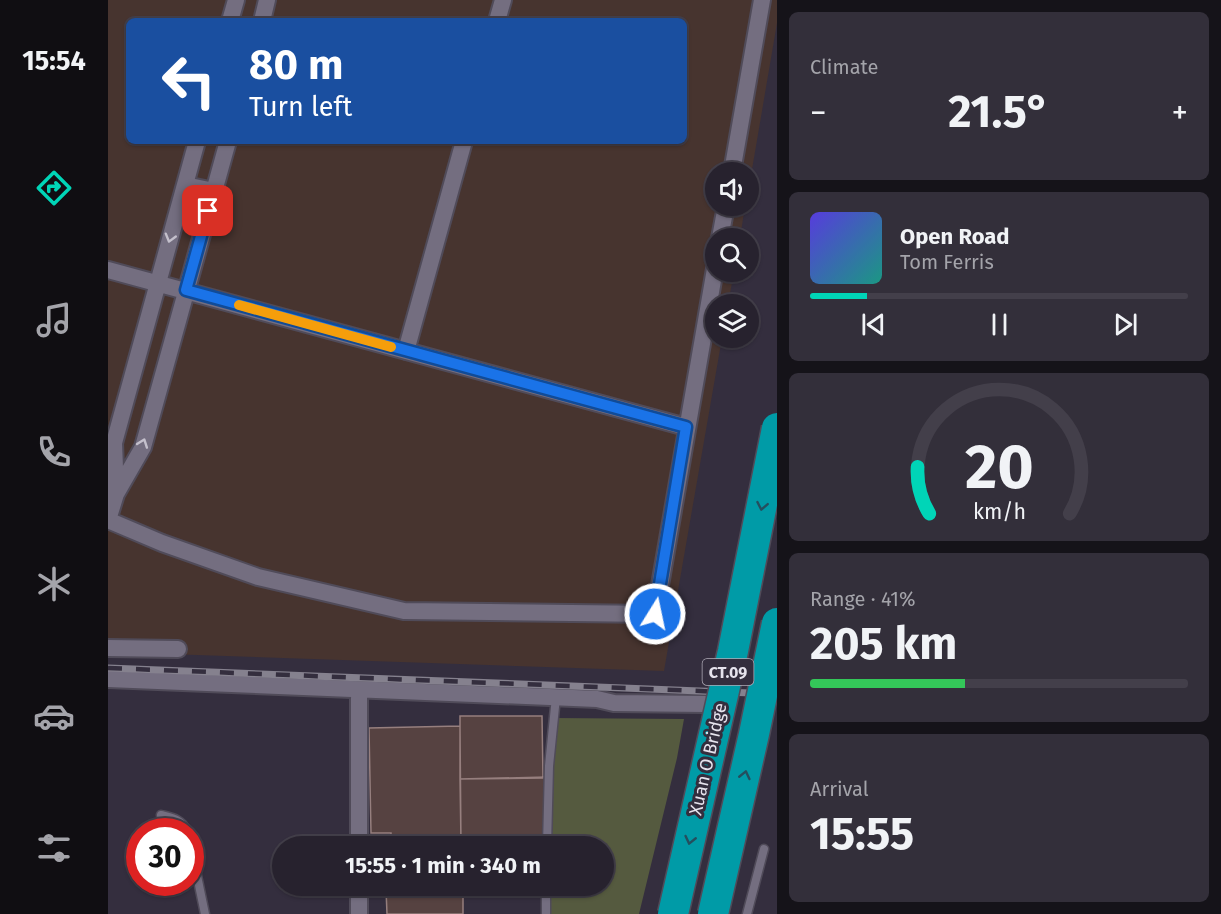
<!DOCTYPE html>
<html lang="en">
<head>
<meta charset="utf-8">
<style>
	body { margin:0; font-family:"Fira Sans",sans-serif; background:#332f3a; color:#f1f3f6; height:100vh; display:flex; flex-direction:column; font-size:22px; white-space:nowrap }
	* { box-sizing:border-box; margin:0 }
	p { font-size:20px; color:#a4a4aa }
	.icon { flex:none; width:33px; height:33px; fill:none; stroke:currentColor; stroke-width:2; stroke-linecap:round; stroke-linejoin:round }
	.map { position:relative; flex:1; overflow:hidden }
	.details { display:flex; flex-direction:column; gap:12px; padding:12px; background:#151319; width:444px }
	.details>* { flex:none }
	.hud { position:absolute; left:18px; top:18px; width:561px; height:126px; border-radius:9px; box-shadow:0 2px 4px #0004,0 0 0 2px #433f4a; background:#1a4fa0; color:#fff; overflow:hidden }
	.fabs { position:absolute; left:597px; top:162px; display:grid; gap:12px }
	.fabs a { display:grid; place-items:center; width:54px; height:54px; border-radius:50%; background:#27222e; box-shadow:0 2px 4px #0004,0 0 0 2px #433f4a; font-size:30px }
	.speed { position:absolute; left:18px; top:818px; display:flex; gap:12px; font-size:30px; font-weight:700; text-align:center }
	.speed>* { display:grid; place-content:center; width:78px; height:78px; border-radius:50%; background:#27222e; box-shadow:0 2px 4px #0004,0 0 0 2px #433f4a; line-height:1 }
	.speed .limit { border:9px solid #d22; background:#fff; color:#111 }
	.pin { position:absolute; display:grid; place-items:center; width:51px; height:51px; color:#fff; margin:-26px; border-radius:12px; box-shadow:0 3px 9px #0006 }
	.me { position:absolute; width:66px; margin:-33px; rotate:10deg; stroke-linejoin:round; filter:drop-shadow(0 0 4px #0008) }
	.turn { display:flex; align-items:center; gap:21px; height:126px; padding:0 24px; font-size:27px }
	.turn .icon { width:78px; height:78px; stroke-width:2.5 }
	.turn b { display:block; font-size:42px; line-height:51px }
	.big { font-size:45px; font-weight:700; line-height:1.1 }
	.details .card { flex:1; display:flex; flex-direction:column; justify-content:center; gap:9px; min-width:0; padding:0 21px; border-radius:9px; background:#332f3a }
	.details .dial { align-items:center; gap:0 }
	.dial svg { height:156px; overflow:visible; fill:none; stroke:#433f4a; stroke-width:7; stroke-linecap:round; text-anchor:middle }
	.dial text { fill:#f1f3f6; stroke:none }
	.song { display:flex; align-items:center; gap:18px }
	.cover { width:72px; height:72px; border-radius:9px; background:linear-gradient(135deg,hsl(250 70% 55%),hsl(170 70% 35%)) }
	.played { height:6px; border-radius:3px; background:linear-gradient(90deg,#00d5b7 15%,#433f4a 15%) }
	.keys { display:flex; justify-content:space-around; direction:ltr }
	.heat { display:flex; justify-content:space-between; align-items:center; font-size:33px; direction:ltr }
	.charge { height:9px; border-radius:4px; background:linear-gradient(90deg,#34c759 41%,#433f4a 0) }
	.trip { position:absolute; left:164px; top:836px; width:342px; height:60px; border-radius:30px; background:#27222e; box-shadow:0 2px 4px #0004,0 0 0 2px #433f4a; font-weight:700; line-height:60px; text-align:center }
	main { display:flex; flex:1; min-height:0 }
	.tabs { display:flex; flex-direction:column; width:108px; justify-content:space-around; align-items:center; background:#100e12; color:#a4a4aa }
	.tabs .icon { width:42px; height:42px }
	.tabs .selected { color:#00d5b7 }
	.tabs b { font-size:27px; color:#f1f3f6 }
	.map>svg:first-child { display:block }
</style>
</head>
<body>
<main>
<nav class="tabs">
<b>15:54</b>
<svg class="icon selected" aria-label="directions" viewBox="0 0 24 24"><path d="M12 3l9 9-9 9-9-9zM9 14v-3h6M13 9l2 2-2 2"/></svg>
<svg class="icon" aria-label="music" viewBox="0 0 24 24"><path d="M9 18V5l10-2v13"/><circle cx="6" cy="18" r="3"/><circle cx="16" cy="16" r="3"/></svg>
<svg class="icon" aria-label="phone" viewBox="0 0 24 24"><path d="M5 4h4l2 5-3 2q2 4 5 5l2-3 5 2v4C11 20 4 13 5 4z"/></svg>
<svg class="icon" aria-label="climate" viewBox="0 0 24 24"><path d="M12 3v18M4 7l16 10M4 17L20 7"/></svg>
<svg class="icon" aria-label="car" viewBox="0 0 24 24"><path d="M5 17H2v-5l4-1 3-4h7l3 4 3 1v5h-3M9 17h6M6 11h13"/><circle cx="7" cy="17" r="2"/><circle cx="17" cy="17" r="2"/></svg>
<svg class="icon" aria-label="filters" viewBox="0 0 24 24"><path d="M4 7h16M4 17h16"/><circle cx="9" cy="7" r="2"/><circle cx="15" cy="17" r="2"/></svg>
</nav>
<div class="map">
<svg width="669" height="914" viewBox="0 0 669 914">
	<rect width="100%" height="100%" fill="#342e3e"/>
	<path fill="#47342f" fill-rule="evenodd" d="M0 0H669V23L641 187 640 172H608V206H637L632 238H608V272H626L620 304H608V338H614L556 671 0 652ZM21 21H576V141H21Z"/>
	<path fill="#555a3f" d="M444 718 576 719 569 758 531 914H435L436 885H495V846H438Z"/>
	<path fill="#564241" stroke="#967f7e" stroke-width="1.5" d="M352 716H434L435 778 352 779Z
		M352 726 353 846H283V833H263L261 728Z
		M438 777V843H353L352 779Z
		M311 885H355V914H279L278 889 311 888Z"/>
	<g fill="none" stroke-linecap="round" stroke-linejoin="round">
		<g stroke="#504b59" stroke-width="11">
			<path id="lane" d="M53 815C65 818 73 819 79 831
				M82 842 97 914
				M439 846 441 766 448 697
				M438 914V885
				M639 914 656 849"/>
		</g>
		<g stroke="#504b59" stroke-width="20">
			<path id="street" d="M122 21 128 0
				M154 21 159 0
				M389 21 395 0
				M624 172 654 0
				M77 185 106 191
				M612 238 618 206
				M0 270 578 427
				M298 351 356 141
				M8 493 6 443 89 141
				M0 520 54 543 150 577 296 611 547 614 608 263
				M0 520 8 494 35 447 120 141
				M0 648 70 649
				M0 679 489 699 506 703 597 704
				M251 846V698
				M251 914V885"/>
		</g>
		<use href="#lane" stroke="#746e80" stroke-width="8"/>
		<use href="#street" stroke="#746e80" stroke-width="16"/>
		<g stroke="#85818e" stroke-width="7">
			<path id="rail" d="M0 668 669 694"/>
		</g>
		<use href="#rail" stroke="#342e3e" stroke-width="4.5" stroke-dasharray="14" stroke-linecap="butt"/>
		<g stroke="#504b59" stroke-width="33" stroke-linecap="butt">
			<path id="highway-bridge" d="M565 914 625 651 669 428
				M605 914 646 734 669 623"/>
		</g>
		<use href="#highway-bridge" stroke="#009ba7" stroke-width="30"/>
	</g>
	<defs><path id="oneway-chevron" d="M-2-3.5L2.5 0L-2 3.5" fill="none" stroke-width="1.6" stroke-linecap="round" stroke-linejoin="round" transform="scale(1.5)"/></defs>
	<g stroke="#c4c0cc">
		<use href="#oneway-chevron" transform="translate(62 238) rotate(106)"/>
		<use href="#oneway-chevron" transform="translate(35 443) rotate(-70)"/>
	</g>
	<g stroke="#244f5e">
		<use href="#oneway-chevron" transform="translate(654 506) rotate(101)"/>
		<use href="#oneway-chevron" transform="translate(637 775) rotate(-77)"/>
		<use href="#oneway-chevron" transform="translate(582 840) rotate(103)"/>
	</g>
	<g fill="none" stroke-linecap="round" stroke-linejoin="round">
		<g stroke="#114b97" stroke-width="15">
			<path id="route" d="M100 211 78 290 578 427 547 614"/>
		</g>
		<use href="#route" stroke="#1a73e8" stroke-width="10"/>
		<path stroke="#f59e0b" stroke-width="10" d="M131 305 283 347"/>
	</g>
	<g text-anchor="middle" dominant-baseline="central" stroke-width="6" stroke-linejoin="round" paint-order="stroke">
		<rect fill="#342e3e" stroke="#b1adb8" stroke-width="1.5" x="594.5" y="659" width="51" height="26" rx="4.5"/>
		<g font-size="16" font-weight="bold" fill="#e6e3ed">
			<text x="620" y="672">CT.09</text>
		</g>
		<g font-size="18" fill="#e6e3ed" stroke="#342e3e">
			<text transform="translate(600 759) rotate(-77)">Xuan O Bridge</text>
		</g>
	</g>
</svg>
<div class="fabs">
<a><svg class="icon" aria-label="sound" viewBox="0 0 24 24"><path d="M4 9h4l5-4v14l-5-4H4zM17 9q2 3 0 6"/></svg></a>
<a><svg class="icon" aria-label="search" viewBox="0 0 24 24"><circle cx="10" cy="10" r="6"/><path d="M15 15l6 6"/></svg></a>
<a><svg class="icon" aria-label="layers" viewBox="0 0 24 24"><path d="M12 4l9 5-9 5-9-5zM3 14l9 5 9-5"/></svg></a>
</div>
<div class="speed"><div class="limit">30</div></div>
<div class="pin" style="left:100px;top:211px;background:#d93025"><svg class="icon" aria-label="arrive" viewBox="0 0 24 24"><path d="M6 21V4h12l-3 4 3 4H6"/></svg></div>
<svg class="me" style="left:547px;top:614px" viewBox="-20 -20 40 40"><circle r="17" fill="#1a73e8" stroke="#fff" stroke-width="3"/><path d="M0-11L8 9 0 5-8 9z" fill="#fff"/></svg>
<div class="trip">15:55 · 1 min · 340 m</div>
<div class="hud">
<div class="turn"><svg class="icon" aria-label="left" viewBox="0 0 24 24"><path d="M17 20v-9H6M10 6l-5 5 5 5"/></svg><div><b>80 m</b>Turn left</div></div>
</div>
</div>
<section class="details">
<div class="card"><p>Climate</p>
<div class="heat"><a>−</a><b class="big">21.5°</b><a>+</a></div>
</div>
<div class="card">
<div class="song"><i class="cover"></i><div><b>Open Road</b><p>Tom Ferris</p></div></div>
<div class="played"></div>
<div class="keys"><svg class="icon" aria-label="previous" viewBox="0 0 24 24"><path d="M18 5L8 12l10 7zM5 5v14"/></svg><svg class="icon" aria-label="pause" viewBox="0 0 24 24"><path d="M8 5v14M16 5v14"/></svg><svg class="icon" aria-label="next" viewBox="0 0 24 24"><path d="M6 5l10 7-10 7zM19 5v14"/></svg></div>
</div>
<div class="card dial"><svg viewBox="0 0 100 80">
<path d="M14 69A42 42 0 1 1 86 69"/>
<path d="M14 69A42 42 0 0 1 8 45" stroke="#00d5b7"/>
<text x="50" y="56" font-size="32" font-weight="700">20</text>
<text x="50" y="72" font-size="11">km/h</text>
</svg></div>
<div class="card"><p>Range · 41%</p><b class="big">205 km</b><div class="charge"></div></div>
<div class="card"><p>Arrival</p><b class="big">15:55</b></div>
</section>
</main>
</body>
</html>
